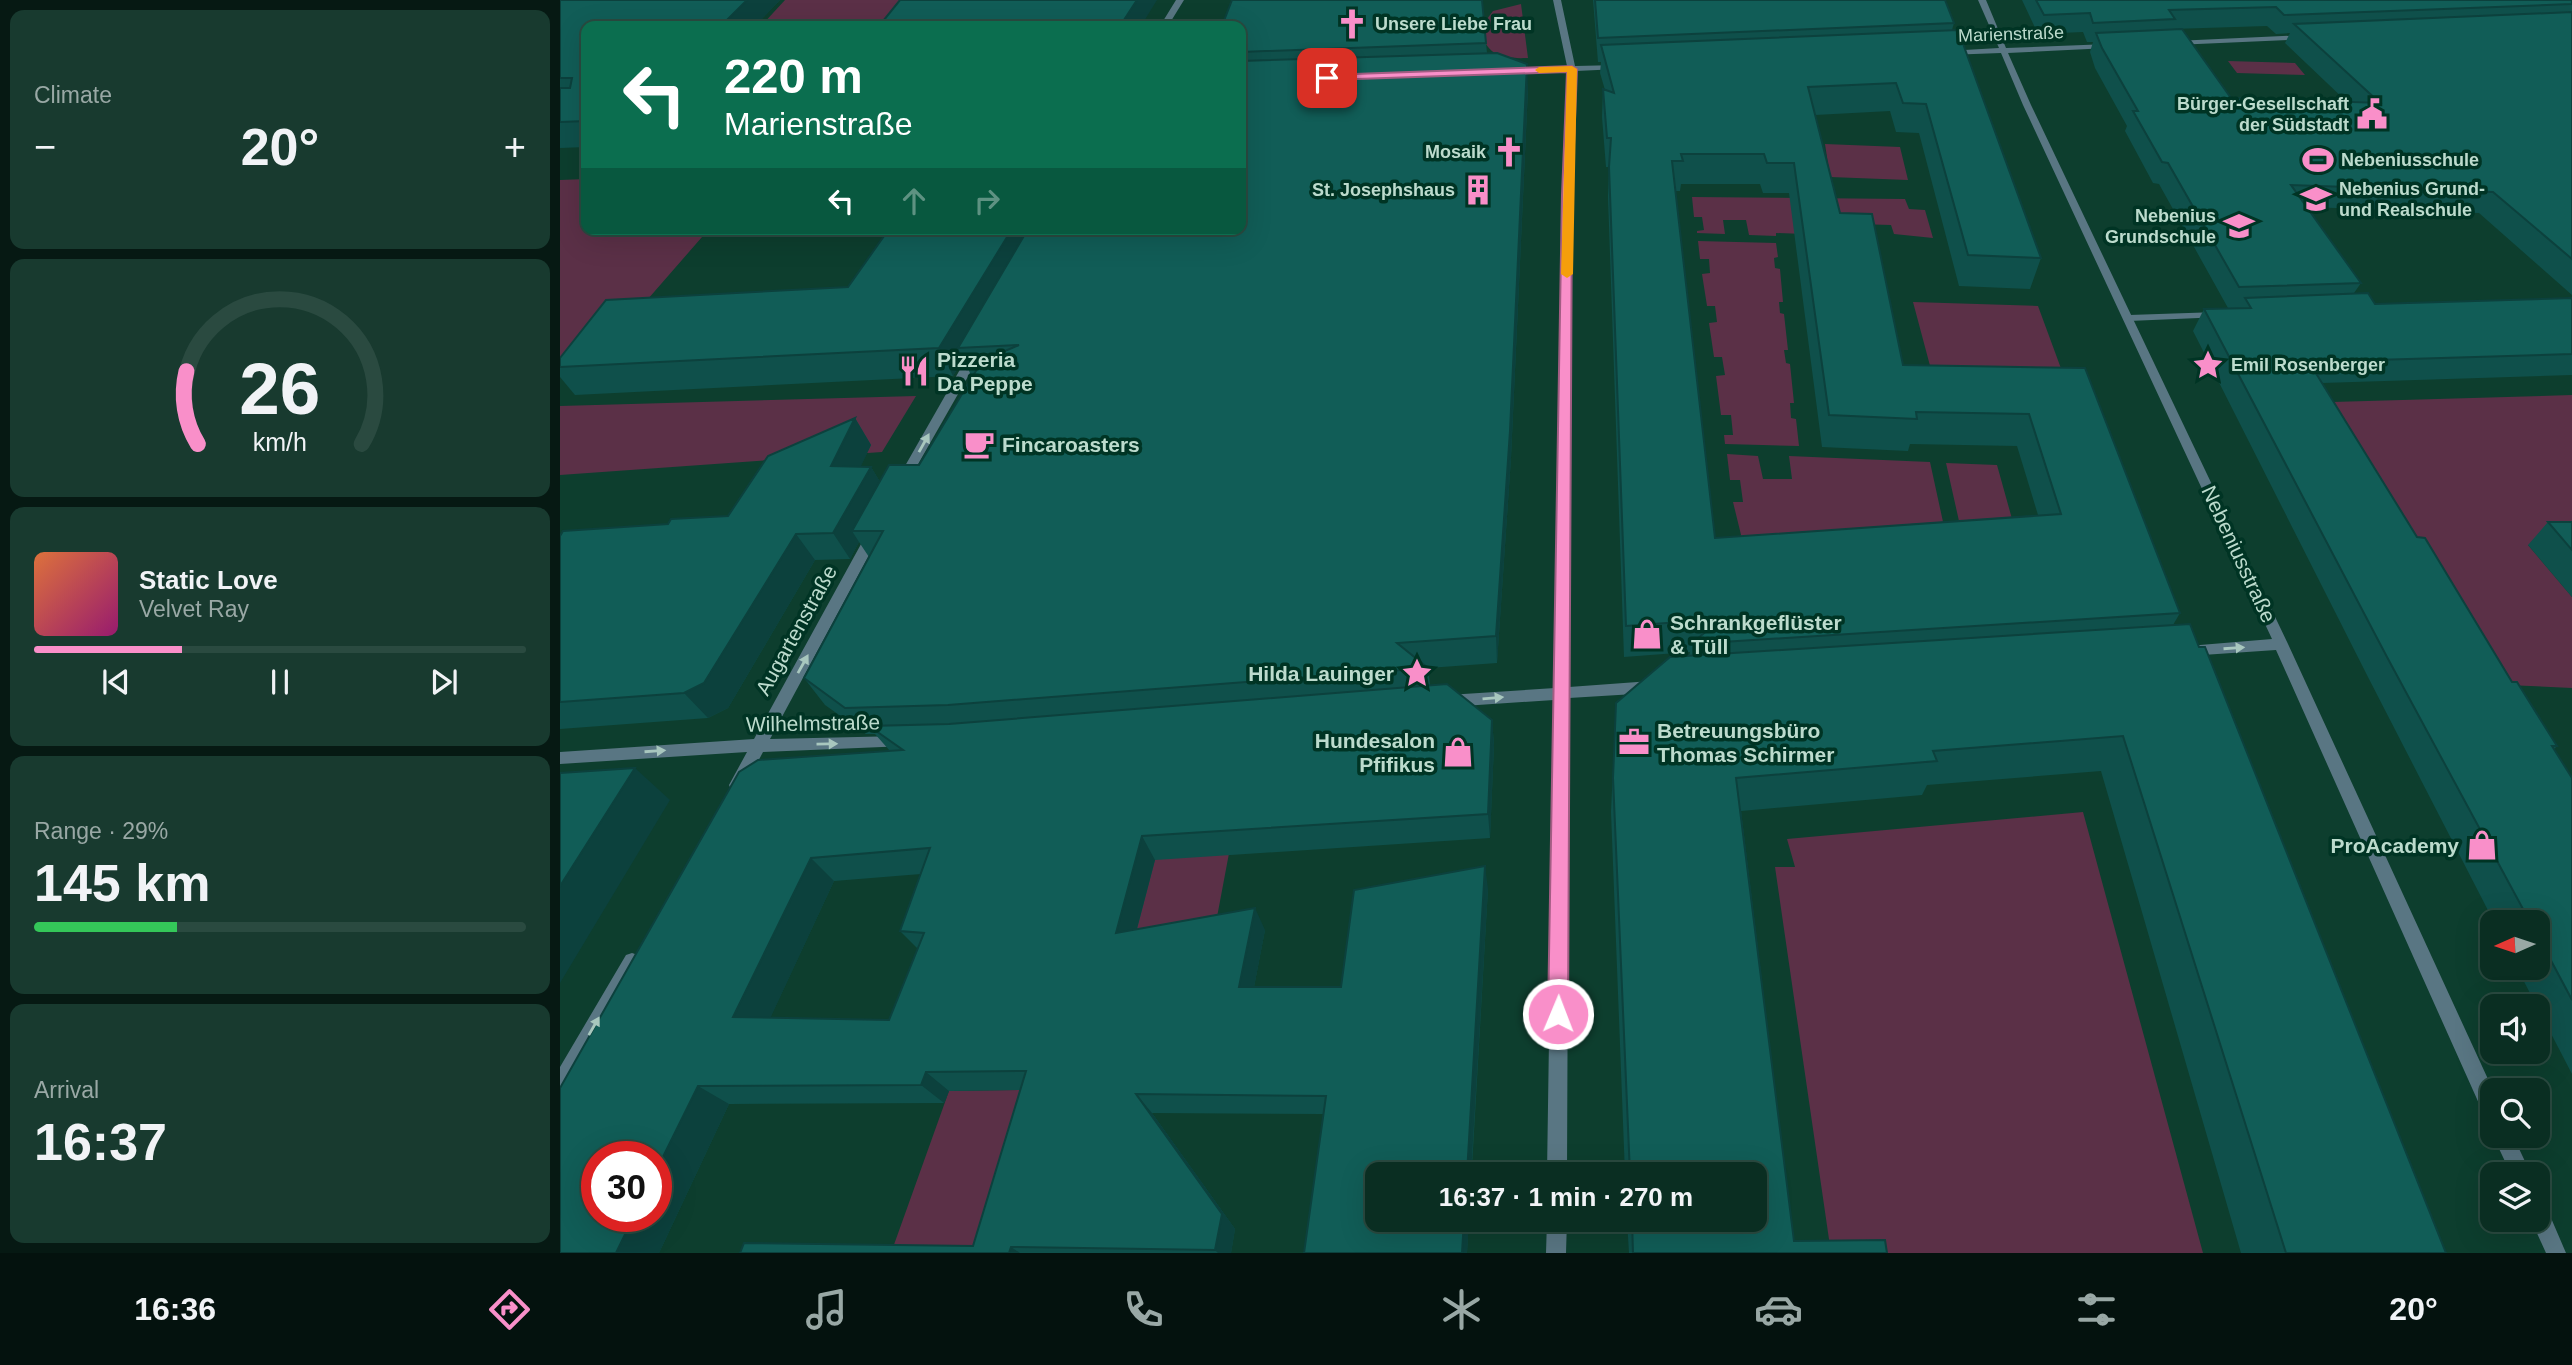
<!DOCTYPE html>
<html lang="en">
<head>
<meta charset="utf-8">
<style>
	body { margin:0; font-family:Helvetica,sans-serif; background:#183a2f; color:#f1f3f6; height:100vh; display:flex; flex-direction:column; font-size:26px; white-space:nowrap }
	* { box-sizing:border-box; margin:0 }
	p { font-size:23px; color:#99a8a5 }
	.icon { flex:none; width:38px; height:38px; fill:none; stroke:currentColor; stroke-width:2; stroke-linecap:round; stroke-linejoin:round }
	.map { position:relative; flex:1; overflow:hidden }
	.drawer { display:flex; flex-direction:column; gap:10px; padding:10px; background:#061913; width:560px }
	.drawer>* { flex:none }
	.top-card { position:absolute; left:21px; top:21px; width:665px; height:214px; border-radius:14px; box-shadow:0 7px 28px #0002,0 0 0 2px #2a4a40; background:#0b6e4f; color:#fff; overflow:hidden }
	.needle { width:46px; rotate:267deg }
	.buttons { position:absolute; left:1920px; top:910px; display:grid; gap:14px }
	.buttons a { display:grid; place-items:center; width:70px; height:70px; border-radius:14px; background:#0a2e22; box-shadow:0 7px 28px #0002,0 0 0 2px #2a4a40; font-size:35px }
	.speed { position:absolute; left:21px; top:1141px; display:flex; gap:14px; font-size:35px; font-weight:700; text-align:center }
	.speed>* { display:grid; place-content:center; width:91px; height:91px; border-radius:50%; background:#0a2e22; box-shadow:0 7px 28px #0002,0 0 0 2px #2a4a40; line-height:1 }
	.speed .limit { border:10px solid #d22; background:#fff; color:#111 }
	.pin { position:absolute; display:grid; place-items:center; width:60px; height:60px; color:#fff; margin:-30px; border-radius:14px; box-shadow:0 4px 10px #0006 }
	.me { position:absolute; width:77px; margin:-38px; rotate:1deg; stroke-linejoin:round; filter:drop-shadow(0 0 5px #0008) }
	.turn { display:flex; align-items:center; gap:24px; height:147px; padding:0 28px; font-size:32px }
	.turn .icon { width:91px; height:91px; stroke-width:2.5 }
	.turn b { display:block; font-size:49px; line-height:60px }
	.lanes { display:flex; align-items:center; height:66px; padding:0 28px; background:#0003; justify-content:center; gap:35px; direction:ltr }
	.lanes .off { opacity:.35 }
	.big { font-size:52px; font-weight:600; line-height:1.1 }
	.drawer .tile { flex:1; display:flex; flex-direction:column; justify-content:center; gap:10px; min-width:0; padding:0 24px; border-radius:14px; background:#183a2f }
	.drawer .dial { align-items:center; gap:0 }
	.dial svg { height:182px; overflow:visible; fill:none; stroke:#2a4a40; stroke-width:7; stroke-linecap:round; text-anchor:middle }
	.dial text { fill:#f1f3f6; stroke:none }
	.song { display:flex; align-items:center; gap:21px }
	.cover { width:84px; height:84px; border-radius:10px; background:linear-gradient(135deg,hsl(20 70% 55%),hsl(320 70% 35%)) }
	.played { height:7px; border-radius:4px; background:linear-gradient(90deg,#f98fc9 30%,#2a4a40 30%) }
	.keys { display:flex; justify-content:space-around; direction:ltr }
	.heat { display:flex; justify-content:space-between; align-items:center; font-size:38px; direction:ltr }
	.charge { height:10px; border-radius:5px; background:linear-gradient(90deg,#34c759 29%,#2a4a40 0) }
	.trip { position:absolute; left:805px; top:1162px; width:402px; height:70px; border-radius:14px; background:#0a2e22; box-shadow:0 7px 28px #0002,0 0 0 2px #2a4a40; font-weight:600; line-height:70px; text-align:center }
	.tab-bar { display:flex; height:112px; justify-content:space-around; align-items:center; background:#04120e; color:#99a8a5 }
	.tab-bar .icon { width:49px; height:49px }
	.tab-bar .current { color:#f98fc9 }
	.tab-bar b { font-size:32px; color:#f1f3f6 }
	main { display:flex; flex:1; min-height:0 }
	.map>svg:first-child { display:block }
</style>
</head>
<body>
<main>
<section class="drawer">
<div class="tile"><p>Climate</p>
<div class="heat"><a>−</a><b class="big">20°</b><a>+</a></div>
</div>
<div class="tile dial"><svg viewBox="0 0 100 80">
<path d="M14 69A42 42 0 1 1 86 69"/>
<path d="M14 69A42 42 0 0 1 9 37" stroke="#f98fc9"/>
<text x="50" y="56" font-size="32" font-weight="700">26</text>
<text x="50" y="72" font-size="11">km/h</text>
</svg></div>
<div class="tile">
<div class="song"><i class="cover"></i><div><b>Static Love</b><p>Velvet Ray</p></div></div>
<div class="played"></div>
<div class="keys"><svg class="icon" aria-label="previous" viewBox="0 0 24 24"><path d="M18 5L8 12l10 7zM5 5v14"/></svg><svg class="icon" aria-label="pause" viewBox="0 0 24 24"><path d="M8 5v14M16 5v14"/></svg><svg class="icon" aria-label="next" viewBox="0 0 24 24"><path d="M6 5l10 7-10 7zM19 5v14"/></svg></div>
</div>
<div class="tile"><p>Range · 29%</p><b class="big">145 km</b><div class="charge"></div></div>
<div class="tile"><p>Arrival</p><b class="big">16:37</b></div>
</section>
<div class="map">
<svg width="2012" height="1253" viewBox="0 0 2012 1253">
	<rect width="100%" height="100%" fill="#0d3e2e"/>
	<path fill="#5b3047" d="M225 0H348L346 26H201Z
		M961 4 968 58C943 59 924 56 921 27L933 11Z
		M1668 61 1735 63 1745 75 1677 73Z
		M1265 144 1340 147 1348 180 1270 177Z
		M26 179V229H149L40 354 0 358V180Z
		M1132 197 1345 199 1349 209 1365 210 1373 238 1334 234 1331 225 1296 224 1298 236 1216 233V236L1189 235 1186 220H1163L1165 234 1137 233V231L1144 230 1142 217H1134Z
		M1138 241 1216 243 1218 257 1214 258 1215 268 1220 269 1223 302H1219L1220 313 1224 314 1228 350H1224L1226 363 1230 364 1234 403H1230L1231 418 1236 419 1239 446 1165 444 1164 435H1173L1171 415H1161L1156 376 1165 375 1162 357H1154L1149 323 1157 322 1155 306H1147L1142 274 1150 273 1149 259H1140Z
		M1353 302 1478 306 1506 382 1373 377Z
		M2012 395V543L1968 545 2012 597V688L1947 685 1772 402Z
		M356 396 322 452 0 475V406Z
		M1167 454 1198 456 1203 479H1232L1229 456 1370 462 1385 531 1183 543 1173 502H1183L1180 480H1170Z
		M1386 463 1437 465 1454 526 1401 530Z
		M1523 812 1643 1253H1271L1215 867H1235L1227 839Z
		M670 848 651 949H572L541 865Z
		M460 1090 437 1253H331L389 1091Z"/>
	<g fill="none" stroke-linecap="round" stroke-linejoin="round">
		<path fill="#597683" fill-rule="evenodd" d="M1658 312 1663 315 1662 317 1569 321 1564 318 1569 315Z"/>
		<path fill="#597683" fill-rule="evenodd" d="M616 0H624L608 26H600Z
			M993 0H1001L1015 66 1059 65 1063 67 1059 69 1016 71 1012 195 1009 687 1091 681 1096 683 1098 687 1096 691 1091 693 1009 698 1007 1174H987L994 700 888 707 883 705 881 701 883 697 888 695 995 688 1002 195 1008 71 950 73 946 71 950 69 1007 66Z
			M1418 0H1426L1446 48 1549 44 1553 46 1549 48 1448 53 1471 105 1728 644 1933 1090 1932 1120 1925 1117 1716 650 1628 656 1623 655 1621 651 1623 647 1628 646 1712 639 1463 105 1441 53 1387 55 1383 53 1387 51 1439 48Z
			M1745 35H1748V39L1615 45 1611 43 1615 41Z
			M416 349 422 352 349 480 347 483H339L337 480 410 352Z
			M313 530 320 535 210 739 341 736 346 738 349 742 346 746 203 752 183 790 177 792 171 790 169 785 187 752 0 764V752L194 739 306 535Z
			M72 953 78 955 81 961 78 967 7 1092 0 1094V1067L66 955Z
			M1933 1136H1953L1971 1174H1951Z
			M1978 1201 1985 1204 2006 1253H1986L1971 1220H1978Z
			M987 1220H1007L1006 1253H986Z"/>
	</g>
	<path fill="#0f504b" fill-rule="evenodd" d="M0 0H220L195 26H26V147L0 148Z
		M1033 0H1385L1394 23 1392 30 1481 258 1470 289 1399 286 1359 133 1336 132 1330 111 1255 115 1280 213 1343 365 1525 368 1620 613 1613 625 1886 1253H1681L1541 771 1367 785 1362 795 1181 811 1234 1241 1327 1253H1069L1067 1220H1195V1174H1065L1051 812 1056 703 1129 656 1130 652 1064 657 1048 197 1049 167H1046L1042 117 1043 89 1045 90 1040 73 1041 62H1038ZM1121 184H1200L1203 193H1229L1262 447 1348 451 1350 444 1457 446 1478 515 1155 538 1115 191H1120Z
		M1462 0H2012V295L1919 213 1747 207 1801 283 1794 293 1815 304 2012 298V375L1762 383 1857 537 1952 682 1997 746 1994 749 2012 778V1074L1957 968H1978V922H1934L1809 679 1633 331 1644 309 1668 308 1599 184 1593 183 1565 131 1567 126 1535 68 1530 52 1533 42H1527L1523 32 1478 34ZM1707 26 1716 34 1730 33 1725 43 1787 102 1671 98 1612 29Z
		M681 26 926 43 927 53 968 89 951 458 937 663 868 668 870 685 932 720 934 745 930 838 595 860 577 929 705 930 694 987H781L928 889 907 1253H744L764 1114 592 1113 675 1229 671 1253H180L413 1246 460 1090 389 1091 384 1103 169 1104 99 1253H0V1088L330 751 315 734H306L265 705 244 678 309 557 299 542 290 559 255 560 168 708 148 718 0 729V536L108 524 168 516 295 418 311 445 300 467H311L320 482 359 465 414 375H411L403 359 393 376 15 395 0 377V358L288 287 681 229ZM361 874 340 931 358 949 329 1020 210 1018 274 881Z
		M1988 522H2012V597L1968 545Z"/>
	<path fill="#0c413d" d="M187 0H220L195 26H161Z
		M577 0H597L581 26H560Z
		M967 64 968 89 951 458 937 663 936 636Z
		M452 229H478L398 348 403 359 393 376 379 348Z
		M295 418 311 445 288 493 271 466Z
		M311 467 327 493 292 531 299 542 290 559 273 533Z
		M236 534 255 560 168 708 148 718 124 693Z
		M932 720 934 745 930 838 928 814Z
		M75 768 110 800 0 983V886Z
		M582 836 595 860 570 955 556 933Z
		M251 858 274 881 201 1038 173 1017Z
		M925 866 928 889 911 1174H907Z
		M695 908 705 930 690 1008 679 987Z
		M366 1072 389 1091 384 1103 361 1085Z
		M138 1086 169 1104 99 1253H56L74 1216H96V1171Z
		M576 1094 592 1113 675 1229 671 1253H658L655 1250Z
		M904 1220H909L907 1253H902Z
		M451 1247 460 1253H449Z"/>
	<path fill="#115d57" stroke="#0c413d" stroke-width="2" fill-rule="evenodd" d="M0 0H187L161 26H26V121L0 122V88H10L12 78H0Z
		M340 0H577L560 26H319Z
		M672 0H922L926 43 681 52V26H662Z
		M1035 0H1385L1394 23 1038 38Z
		M1476 0H2012V4L1724 15 1716 7 1609 10 1615 19 1533 23 1530 13 1484 15Z
		M2012 12V259L1933 192 1731 185 1801 283 1679 287 1608 163 1602 162 1573 111H1578L1542 48 1536 33 1622 29 1671 98 1820 103 1734 24Z
		M1398 30 1481 258 1408 255 1366 104 1343 103 1336 83 1248 87 1280 213 1312 214 1343 365 1525 368 1620 613 1131 644 1161 619 1066 626 1049 167 1051 138H1047L1043 89 1054 93 1041 45ZM1121 154H1204L1207 163H1234L1269 415 1357 419 1356 412 1469 414 1501 514 1155 538 1112 161H1123Z
		M937 53 967 64 950 431 936 636 837 643 868 668 388 705 285 708 244 678 323 531H292L329 465H359L422 361 459 345 398 348 468 229H681V61Z
		M329 229H452L379 348 0 367V358L46 300 288 287Z
		M1808 293 1815 304 2012 298V354L1749 362 1857 537 1865 538 1952 682H1957L1997 746H1992L2012 778V1000L1978 936V922H1970L1827 657 1644 309 1691 308 1685 298Z
		M295 418 271 466 311 467 273 533 236 534 144 683 124 693 0 702V536L3 531 108 524 111 519 168 516 208 456Z
		M1988 522H2012V550Z
		M1630 624 1639 647H1645L1886 1253H1726L1563 736 1373 751 1377 761 1176 778 1234 1241 1325 1240 1327 1253H1073L1072 1220H1195V1174H1070L1053 778 1056 703 1110 657Z
		M887 684 932 720 928 814 582 836 556 933 695 908 679 987H781L794 890 925 866 907 1174H817V1220H904L902 1253H744L766 1096 576 1094 662 1214 655 1250 451 1247 449 1253H180L184 1243 413 1246 466 1071 366 1072 361 1085 138 1086 96 1171V1157H37V1216H74L56 1253H0V1088L179 772 198 760 343 750 309 726 389 724ZM370 848 340 931 364 933 329 1020 173 1017 251 858Z
		M75 768 0 886V773Z"/>
	<defs><path id="oneway-solid" d="M-6-.8H1V-3.2L6.5 0L1 3.2V.8H-6Z" transform="scale(1.75)"/></defs>
	<g fill="#a8c7be">
		<use href="#oneway-solid" transform="translate(364 443) rotate(-61)"/>
		<use href="#oneway-solid" transform="translate(1674 648) rotate(-4)"/>
		<use href="#oneway-solid" transform="translate(243 664) rotate(-61)"/>
		<use href="#oneway-solid" transform="translate(933 698) rotate(-5)"/>
		<use href="#oneway-solid" transform="translate(267 744) rotate(-1)"/>
		<use href="#oneway-solid" transform="translate(95 751) rotate(-4)"/>
		<use href="#oneway-solid" transform="translate(34 1026) rotate(-60)"/>
	</g>
	<path fill="#f98fc9" stroke="#a25d83" stroke-width="2" d="M1012 66 1017 69 1012 195 1008 1014 1005 1021 998 1024 991 1021 988 1014 1002 195 1007 72 767 80 763 78 767 75Z"/>
	<path fill="#f59e0b" d="M1012 66 1017 69 1013 274 1007 278 1001 274 1007 72 979 73 975 70 979 67Z"/>
	<defs>
		<g id="church-bare" transform="scale(2.415)"><path d="M-1.2-6h2.4v3.5h3.3v2.4h-3.3V6h-2.4V-.1h-3.3v-2.4h3.3Z" fill="#f98fc9" stroke="#003424" stroke-width="2.5" paint-order="stroke"/></g>
		<g id="civic-bare" transform="scale(2.415)"><path d="M-.6-6.5H3V-4.5H.6V-3L4-1V1h2V6H-6V1h2V-1L-.6-3ZM-1.2 2.5V6h2.4V2.5Z" fill="#f98fc9" stroke="#003424" stroke-width="2.5" paint-order="stroke"/></g>
		<g id="stadium-bare" transform="scale(2.415)"><path d="M0-5a6.5 5 0 1 0 0 10a6.5 5 0 1 0 0-10ZM-3.5-1.8h7v3.6h-7Z" fill="#f98fc9" stroke="#003424" stroke-width="2.5" paint-order="stroke"/></g>
		<g id="building-bare" transform="scale(2.415)"><path d="M-4-6H4V6H1V3H-1V6H-4ZM-2.5-4.3h1.7v1.8h-1.7ZM.8-4.3h1.7v1.8H.8ZM-2.5-1h1.7V.8h-1.7ZM.8-1h1.7V.8H.8Z" fill="#f98fc9" stroke="#003424" stroke-width="2.5" paint-order="stroke"/></g>
		<g id="school-bare" transform="scale(2.415)"><path d="M0-5L7-2L0 1L-7-2ZM-4 1L0 2.5L4 1V4Q0 6-4 4Z" fill="#f98fc9" stroke="#003424" stroke-width="2.5" paint-order="stroke"/></g>
		<g id="sight-bare" transform="scale(2.415)"><path d="M0-6L1.8-2.2L6-1.7L2.9 1.2L3.7 5.4L0 3.3L-3.7 5.4L-2.9 1.2L-6-1.7L-1.8-2.2Z" fill="#f98fc9" stroke="#003424" stroke-width="2.5" paint-order="stroke"/></g>
		<g id="restaurant-bare" transform="scale(2.415)"><path d="M-5-6h1v4h1v-4h1v4h1v-4h1v5L-1.5 .5V6h-2V.5L-5-1ZM5-6V6H3V1.5H1.5Q1.5-4 5-6Z" fill="#f98fc9" stroke="#003424" stroke-width="2.5" paint-order="stroke"/></g>
		<g id="cafe-bare" transform="scale(2.415)"><path d="M-5.5-4.5H6V0H3Q3 3.5 0 3.5H-2.5Q-5.5 3.5-5.5 0ZM3-3.2v2h1.7v-2ZM-6 4.5H4V6H-6Z" fill="#f98fc9" stroke="#003424" stroke-width="2.5" paint-order="stroke"/></g>
		<g id="shop-bare" transform="scale(2.415)"><path d="M-5-2.5h2.3a2.7 3.5 0 0 1 5.4 0H5L5.5 6h-11ZM-1.5-2.5h3a1.5 2.3 0 0 0-3 0Z" fill="#f98fc9" stroke="#003424" stroke-width="2.5" paint-order="stroke"/></g>
		<g id="office-bare" transform="scale(2.415)"><path d="M-6-3h4V-5.5h4V-3h4V5H-6ZM-1-4.5V-3h2v-1.5ZM-6 0V1H6V0Z" fill="#f98fc9" stroke="#003424" stroke-width="2.5" paint-order="stroke"/></g>
	</defs>
	<g fill-rule="evenodd">
		<use href="#church-bare" x="792" y="24"/>
		<use href="#civic-bare" x="1812" y="114"/>
		<use href="#church-bare" x="949" y="152"/>
		<use href="#stadium-bare" x="1758" y="160"/>
		<use href="#building-bare" x="918" y="190"/>
		<use href="#school-bare" x="1756" y="199"/>
		<use href="#school-bare" x="1679" y="226"/>
		<use href="#sight-bare" x="1648" y="365"/>
		<use href="#restaurant-bare" x="354" y="371"/>
		<use href="#cafe-bare" x="419" y="444"/>
		<use href="#shop-bare" x="1087" y="634"/>
		<use href="#sight-bare" x="857" y="673"/>
		<use href="#office-bare" x="1074" y="742"/>
		<use href="#shop-bare" x="898" y="752"/>
		<use href="#shop-bare" x="1922" y="845"/>
	</g>
	<g text-anchor="middle" dominant-baseline="central" stroke-width="7" stroke-linejoin="round" paint-order="stroke">
		<g font-size="18" font-weight="bold" fill="#bcdbcd" stroke="#003424" text-anchor="start">
			<text x="815" y="24">Unsere Liebe Frau</text>
			<text x="1789" y="104" text-anchor="end">Bürger-Gesellschaft<tspan x="1789" dy="21">der Südstadt</tspan></text>
			<text x="926" y="152" text-anchor="end">Mosaik</text>
			<text x="1781" y="160">Nebeniusschule</text>
			<text x="1779" y="189">Nebenius Grund-<tspan x="1779" dy="21">und Realschule</tspan></text>
			<text x="895" y="190" text-anchor="end">St. Josephshaus</text>
			<text x="1656" y="216" text-anchor="end">Nebenius<tspan x="1656" dy="21">Grundschule</tspan></text>
			<text x="1671" y="365">Emil Rosenberger</text>
		</g>
		<g font-size="18" fill="#bcdbcd" stroke="#003424">
			<text transform="translate(1451 34) rotate(-2)">Marienstraße</text>
		</g>
		<g font-size="21" font-weight="bold" fill="#bcdbcd" stroke="#003424" text-anchor="start">
			<text x="377" y="359">Pizzeria<tspan x="377" dy="24">Da Peppe</tspan></text>
			<text x="442" y="444">Fincaroasters</text>
			<text x="1110" y="622">Schrankgeflüster<tspan x="1110" dy="24">&amp; Tüll</tspan></text>
			<text x="834" y="673" text-anchor="end">Hilda Lauinger</text>
			<text x="1097" y="730">Betreuungsbüro<tspan x="1097" dy="24">Thomas Schirmer</tspan></text>
			<text x="875" y="740" text-anchor="end">Hundesalon<tspan x="875" dy="24">Pfifikus</tspan></text>
			<text x="1899" y="845" text-anchor="end">ProAcademy</text>
		</g>
		<g font-size="21" fill="#bcdbcd" stroke="#003424">
			<text transform="translate(1679 554) rotate(65)">Nebeniusstraße</text>
			<text transform="translate(236 630) rotate(-61)">Augartenstraße</text>
			<text transform="translate(253 723) rotate(-1)">Wilhelmstraße</text>
		</g>
	</g>
</svg>
<div class="buttons">
<a><svg class="needle" viewBox="-14 -14 28 28"><path d="M0-13l5 13h-10z" fill="#e53935"/><path d="M0 13l5-13h-10z" fill="#99a8a5"/></svg></a>
<a><svg class="icon" aria-label="sound" viewBox="0 0 24 24"><path d="M4 9h4l5-4v14l-5-4H4zM17 9q2 3 0 6"/></svg></a>
<a><svg class="icon" aria-label="search" viewBox="0 0 24 24"><circle cx="10" cy="10" r="6"/><path d="M15 15l6 6"/></svg></a>
<a><svg class="icon" aria-label="layers" viewBox="0 0 24 24"><path d="M12 4l9 5-9 5-9-5zM3 14l9 5 9-5"/></svg></a>
</div>
<div class="speed"><div class="limit">30</div></div>
<div class="pin" style="left:767px;top:78px;background:#d93025"><svg class="icon" aria-label="arrive" viewBox="0 0 24 24"><path d="M6 21V4h12l-3 4 3 4H6"/></svg></div>
<svg class="me" style="left:998px;top:1014px" viewBox="-20 -20 40 40"><circle r="17" fill="#f98fc9" stroke="#fff" stroke-width="3"/><path d="M0-11L8 9 0 5-8 9z" fill="#fff"/></svg>
<div class="trip">16:37 · 1 min · 270 m</div>
<div class="top-card">
<div class="turn"><svg class="icon" aria-label="left" viewBox="0 0 24 24"><path d="M17 20v-9H6M10 6l-5 5 5 5"/></svg><div><b>220 m</b>Marienstraße</div></div>
<div class="lanes"><svg class="icon" aria-label="left" viewBox="0 0 24 24"><path d="M17 20v-9H6M10 6l-5 5 5 5"/></svg><svg class="icon off" aria-label="ahead" viewBox="0 0 24 24"><path d="M12 20V5M6 11l6-6 6 6"/></svg><svg class="icon off" aria-label="right" viewBox="0 0 24 24"><path d="M7 20v-9h11M14 6l5 5-5 5"/></svg></div>
</div>
</div>
</main>
<nav class="tab-bar">
<b>16:36</b>
<svg class="icon current" aria-label="directions" viewBox="0 0 24 24"><path d="M12 3l9 9-9 9-9-9zM9 14v-3h6M13 9l2 2-2 2"/></svg>
<svg class="icon" aria-label="music" viewBox="0 0 24 24"><path d="M9 18V5l10-2v13"/><circle cx="6" cy="18" r="3"/><circle cx="16" cy="16" r="3"/></svg>
<svg class="icon" aria-label="phone" viewBox="0 0 24 24"><path d="M5 4h4l2 5-3 2q2 4 5 5l2-3 5 2v4C11 20 4 13 5 4z"/></svg>
<svg class="icon" aria-label="climate" viewBox="0 0 24 24"><path d="M12 3v18M4 7l16 10M4 17L20 7"/></svg>
<svg class="icon" aria-label="car" viewBox="0 0 24 24"><path d="M5 17H2v-5l4-1 3-4h7l3 4 3 1v5h-3M9 17h6M6 11h13"/><circle cx="7" cy="17" r="2"/><circle cx="17" cy="17" r="2"/></svg>
<svg class="icon" aria-label="filters" viewBox="0 0 24 24"><path d="M4 7h16M4 17h16"/><circle cx="9" cy="7" r="2"/><circle cx="15" cy="17" r="2"/></svg>
<b>20°</b>
</nav>
</body>
</html>
